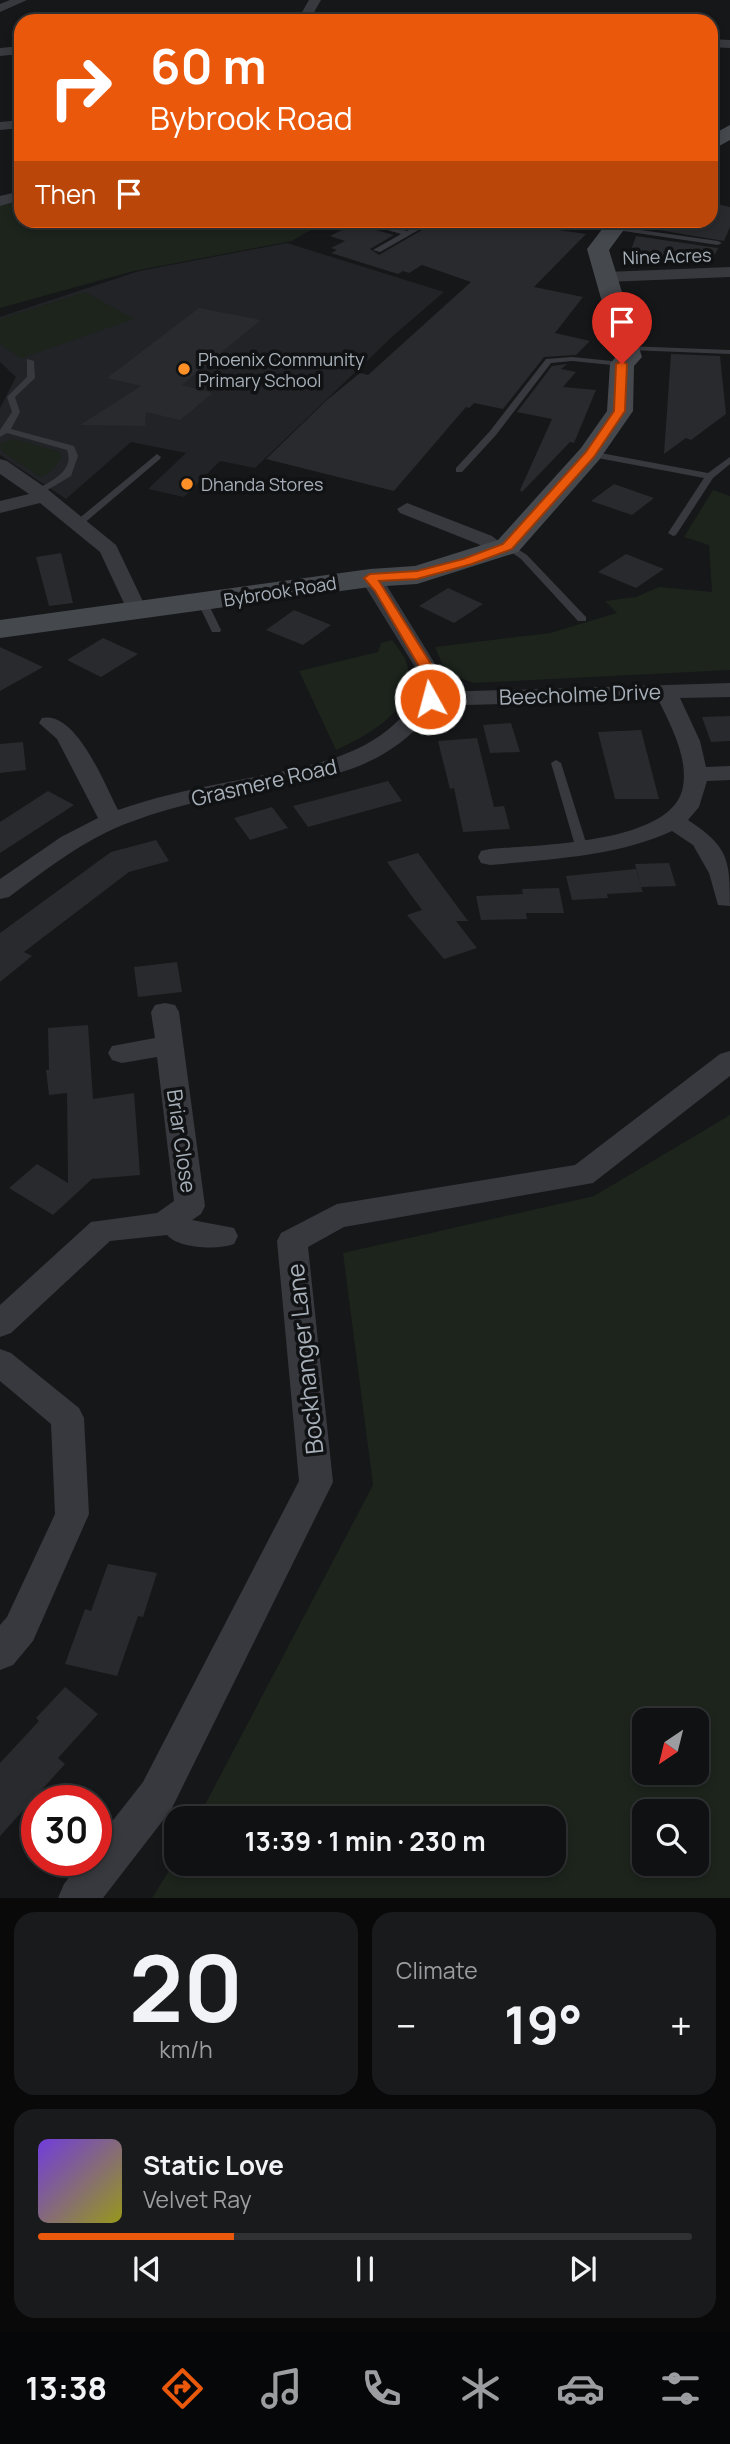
<!DOCTYPE html>
<html lang="en">
<head>
<meta charset="utf-8">
<style>
	body { margin:0; font-family:Manrope,sans-serif; background:#191a1c; color:#f1f3f6; height:100vh; display:flex; flex-direction:column; font-size:26px; white-space:nowrap }
	* { box-sizing:border-box; margin:0 }
	p { font-size:23px; color:#9c9da0 }
	.icon { flex:none; width:38px; height:38px; fill:none; stroke:currentColor; stroke-width:2; stroke-linecap:round; stroke-linejoin:round }
	.map { position:relative; height:1898px; overflow:hidden }
	.sheet { display:flex; flex-direction:column; gap:14px; padding:14px; background:#09090a; flex:1 }
	.sheet>* { flex:none }
	.guide { position:absolute; left:14px; top:14px; width:704px; height:214px; border-radius:21px; box-shadow:0 4px 10px #0003,0 0 0 2px #303133; background:#ea580c; color:#fff; overflow:hidden }
	.needle { width:46px; rotate:215deg }
	.tools { position:absolute; left:632px; top:1708px; display:grid; gap:14px }
	.tools a { display:grid; place-items:center; width:77px; height:77px; border-radius:14px; background:#101113; box-shadow:0 4px 10px #0003,0 0 0 2px #303133; font-size:35px }
	.speed { position:absolute; left:21px; top:1785px; display:flex; gap:14px; font-size:35px; font-weight:700; text-align:center }
	.speed>* { display:grid; place-content:center; width:91px; height:91px; border-radius:50%; background:#101113; box-shadow:0 4px 10px #0003,0 0 0 2px #303133; line-height:1 }
	.speed .limit { border:10px solid #d22; background:#fff; color:#111 }
	.pin { position:absolute; display:grid; place-items:center; width:60px; height:60px; color:#fff; margin:-72px -30px; border-radius:50% 50% 50% 0; rotate:-45deg; box-shadow:0 0 7px #0007 }
	.pin .icon { rotate:45deg }
	.me { position:absolute; width:77px; margin:-38px; rotate:353deg; stroke-linejoin:round; filter:drop-shadow(0 0 5px #0008) }
	.turn { display:flex; align-items:center; gap:24px; height:147px; padding:0 21px; font-size:32px }
	.turn .icon { width:91px; height:91px; stroke-width:2.5 }
	.turn b { display:block; font-size:49px; line-height:60px }
	.then { display:flex; align-items:center; height:66px; padding:0 21px; background:#0003; gap:14px; font-size:26px }
	.big { font-size:52px; font-weight:700; line-height:1.1 }
	.sheet .card { flex:1; display:flex; flex-direction:column; justify-content:center; gap:10px; min-width:0; padding:0 24px; border-radius:21px; background:#191a1c }
	.sheet .dial { align-items:center; gap:0 }
	.dial b { font-size:91px; line-height:1 }
	.song { display:flex; align-items:center; gap:21px }
	.cover { width:84px; height:84px; border-radius:10px; background:linear-gradient(135deg,hsl(260 70% 55%),hsl(60 70% 35%)) }
	.played { height:7px; border-radius:4px; background:linear-gradient(90deg,#ea580c 30%,#303133 30%) }
	.keys { display:flex; justify-content:space-around; direction:ltr }
	.heat { display:flex; justify-content:space-between; align-items:center; font-size:38px; direction:ltr }
	.sheet .tiles { flex:1; display:grid; gap:14px; grid-template-columns:1fr 1fr }
	.card:last-child { grid-column:span 2 }
	.trip { position:absolute; left:164px; top:1806px; width:402px; height:70px; border-radius:21px; background:#101113; box-shadow:0 4px 10px #0003,0 0 0 2px #303133; font-weight:700; line-height:70px; text-align:center }
	.dock { display:flex; height:112px; justify-content:space-around; align-items:center; background:#060708; color:#9c9da0 }
	.dock .icon { width:49px; height:49px }
	.dock .on { color:#ea580c }
	.dock b { font-size:32px; color:#f1f3f6 }
	.map>svg:first-child { display:block }
</style>
</head>
<body>
<div class="map">
<svg width="730" height="1898" viewBox="0 0 730 1898">
	<rect width="100%" height="100%" fill="#161719"/>
	<path fill="#222326" d="M287 243 444 292 394 335 255 468 220 461 184 497 148 489 186 453 131 442 66 499 0 455V408L16 377 0 362V317L139 271Z"/>
	<path fill="#1c241c" fill-rule="evenodd" d="M21 198V220L326 221 292 241 134 271 0 308V204Z
		M85 292 134 319 21 358 0 344V319Z
		M13 439 60 452 61 459 49 473 40 477 3 452 0 443Z
		M713 490 730 496V670L474 683 446 673 435 647 550 633 617 613 605 601 636 597 659 587 712 592 709 545 684 537Z
		M392 640C397 647 405 656 407 664 418 709 371 734 336 750L299 671 378 652 381 643Z
		M730 1115V1898H152L177 1858V1864H555V1818H198L373 1485 343 1253 594 1196ZM644 1720H696V1773H644ZM644 1811H696V1864H644Z"/>
	<path fill="#292a2d" d="M713 203 730 207V227L724 241 641 227 642 225 659 227 666 220H710Z
		M362 220H368L369 228 394 235 370 249 379 255 439 220H492L586 234 534 287 583 297 555 333 590 341 576 355 544 357 503 409 474 403 469 408 466 407 394 491 266 459 327 400 360 373 368 375 471 282 422 265 409 273 403 271 398 274 331 253 337 250 331 248 345 241 330 236Z
		M636 236 718 248 719 247 709 265 628 258Z
		M199 308 261 320 182 385 213 393 180 420 146 412 145 426 80 425 141 386 107 378Z
		M671 354 720 356 726 414 691 440 686 438 664 454Z
		M567 364 561 369 576 372 563 387 596 390 574 443 570 442 522 492 520 490 552 419 517 412 552 366Z
		M614 484 654 498 632 515 591 501Z
		M61 553 73 603 49 606 36 557Z
		M626 554 664 569 636 588 598 572Z
		M448 588 483 604 454 623 419 606Z
		M294 610 331 625 303 645 266 630Z
		M103 638 138 654 101 677 67 660Z
		M0 647 43 667 0 691Z
		M730 716V741L711 742 702 717Z
		M511 723 520 752 490 753 483 725Z
		M641 730 659 799H615L598 732Z
		M477 738 494 807 504 806 510 829 463 832 454 788 450 789 438 741Z
		M23 742 26 770 0 773V744Z
		M388 781 402 801 308 827 293 806Z
		M48 791 74 805 0 853V822Z
		M272 807 288 828 250 840 234 818Z
		M156 840 169 861 129 872 24 952 32 956 0 982V933L111 852Z
		M418 853 468 921H456L477 948 444 959 407 915 422 910 387 862Z
		M669 863 676 886 641 887 643 892 607 894 608 898 572 900 566 876 636 869 641 886 635 864Z
		M559 888 564 913H526L527 919 481 920 476 896 523 894 522 889Z
		M177 962 182 992 138 997 134 967Z
		M88 1025 93 1099 134 1093 140 1175 92 1179 53 1215 9 1188 37 1164 68 1183 67 1093 49 1095 46 1070H49L48 1028Z
		M108 1564 157 1573 143 1617 138 1616 117 1676 65 1664 85 1609 91 1611Z
		M65 1687 98 1714 58 1758 65 1764 0 1836V1763L39 1721 36 1718Z"/>
	<g fill="none" stroke-linecap="round" stroke-linejoin="round">
		<path fill="#37393e" fill-rule="evenodd" d="M427 220H436L380 252 373 250 401 234 370 225V221L407 231Z
			M549 220H571L718 241 722 243 718 245Z
			M626 346 730 350V354L629 350H626Z
			M572 357 622 362 626 364 622 366 572 361 551 363 496 435 462 472H456V468L490 431 546 359Z
			M27 359 34 361 35 378 15 397 20 412 11 429 74 446 78 456 71 476 39 495 34 492 36 490C51 481 75 471 67 450L7 433 0 437V430L12 412 7 397 27 377Z
			M590 451 708 473 730 457V464L713 478 676 535 673 536 668 533 704 478 587 456 586 454Z
			M157 454 161 457 160 459 82 525H76V521Z
			M508 543 527 555 586 617V621H578L521 559 505 548V544Z
			M203 600 208 603 221 630 220 632H212L211 630 198 603Z
			M556 760 561 763 588 849 586 852 582 853 576 849 551 763Z"/>
		<path fill="#37393e" fill-rule="evenodd" d="M10 0H27L0 12V4Z
			M309 0H321L309 21H297Z
			M710 39 730 40V48L710 47Z
			M21 46V54L0 56V48Z
			M21 120V128L0 130V122Z
			M21 191V200L0 206V196Z
			M730 267V277L606 282 598 277 606 272Z
			M0 459 7 461 46 488 116 545 148 612 144 616H130L100 552 40 503 0 513V501L29 494 0 474Z
			M407 503 492 536 510 550 507 554H493L478 544 400 513 397 509Z
			M370 572 377 574 387 586 445 680 441 692 730 683V697L680 698 700 741 706 767 730 766V780L707 781 699 807 688 820C729 847 730 860 730 906L718 905 709 873 693 845 672 831C615 857 551 859 490 865L481 863 478 857 481 851 490 849C535 845 667 844 682 791 690 760 671 726 658 699L434 706C414 740 372 765 334 774 259 792 177 799 107 832 72 849 40 874 9 897L0 899V879L61 837 98 818 57 739 39 723 42 718C76 710 105 785 118 810 152 798 187 790 223 783 294 768 395 761 423 680L360 578 363 574Z
			M165 1003 175 1005 179 1012 205 1206 201 1214 192 1220 234 1228 238 1236 234 1244C218 1250 179 1249 167 1235L110 1241 11 1333 0 1337V1305L91 1222 157 1213 174 1201 157 1057 122 1063 112 1060 108 1053 112 1046 155 1038 151 1012 155 1005Z
			M730 1051V1076L593 1183 344 1227 308 1247 333 1482 171 1810 103 1898H58L64 1884 82 1860H96V1842L143 1782 299 1481 277 1241 281 1233 337 1204 575 1165 720 1054Z
			M0 1349 11 1353 79 1408 84 1418 89 1514 33 1641 13 1665 0 1670V1625L7 1617 55 1514 51 1424 0 1381Z"/>
		<path fill="#45494e" fill-rule="evenodd" d="M730 125V140L710 151V136Z
			M609 220H631L609 250 642 357 634 366 633 411 599 460 518 552 417 584 370 587 0 638V620L370 569 415 566 498 540 581 448 607 411 610 364 617 355 587 249Z"/>
	</g>
	<path fill="#ea580c" stroke="#983908" stroke-width="2" d="M622 361 627 364 625 411 594 457 512 549 472 564 417 579 379 581 441 680 435 702H425L423 699 427 680 375 591 364 578 370 574 417 571 463 559 503 544 586 452 614 411 616 364Z"/>
	<g fill="#ff9028" stroke="#111214" stroke-width="2.5">
		<circle cx="184" cy="369" r="7"/>
		<circle cx="187" cy="484" r="7"/>
	</g>
	<g text-anchor="middle" dominant-baseline="central" stroke-width="7" stroke-linejoin="round" paint-order="stroke">
		<g font-size="18" fill="#a7b0b9" stroke="#111214">
			<text transform="translate(667 256) rotate(-2)">Nine Acres</text>
			<text transform="translate(280 591) rotate(-9)">Bybrook Road</text>
		</g>
		<g font-size="18" fill="#a7b0b9" stroke="#111214" text-anchor="start">
			<text x="198" y="359">Phoenix Community<tspan x="198" dy="21">Primary School</tspan></text>
			<text x="201" y="484">Dhanda Stores</text>
		</g>
		<g font-size="21" fill="#a7b0b9" stroke="#111214">
			<text transform="translate(580 694) rotate(-2)">Beecholme Drive</text>
			<text transform="translate(264 782) rotate(-13)">Grasmere Road</text>
			<text transform="translate(182 1141) rotate(82)">Briar Close</text>
		</g>
		<g font-size="24" fill="#a7b0b9" stroke="#111214">
			<text transform="translate(304 1359) rotate(-96)">Bockhanger Lane</text>
		</g>
	</g>
</svg>
<div class="tools">
<a><svg class="needle" viewBox="-14 -14 28 28"><path d="M0-13l5 13h-10z" fill="#e53935"/><path d="M0 13l5-13h-10z" fill="#9c9da0"/></svg></a>
<a><svg class="icon" aria-label="search" viewBox="0 0 24 24"><circle cx="10" cy="10" r="6"/><path d="M15 15l6 6"/></svg></a>
</div>
<div class="speed"><div class="limit">30</div></div>
<div class="pin" style="left:622px;top:364px;background:#d93025"><svg class="icon" aria-label="arrive" viewBox="0 0 24 24"><path d="M6 21V4h12l-3 4 3 4H6"/></svg></div>
<svg class="me" style="left:430px;top:699px" viewBox="-20 -20 40 40"><circle r="17" fill="#ea580c" stroke="#fff" stroke-width="3"/><path d="M0-11L8 9 0 5-8 9z" fill="#fff"/></svg>
<div class="trip">13:39 · 1 min · 230 m</div>
<div class="guide">
<div class="turn"><svg class="icon" aria-label="right" viewBox="0 0 24 24"><path d="M7 20v-9h11M14 6l5 5-5 5"/></svg><div><b>60 m</b>Bybrook Road</div></div>
<div class="then">Then<svg class="icon" aria-label="arrive" viewBox="0 0 24 24"><path d="M6 21V4h12l-3 4 3 4H6"/></svg></div>
</div>
</div>
<section class="sheet">
<div class="tiles">
<div class="card dial"><b>20</b><p>km/h</p></div>
<div class="card"><p>Climate</p>
<div class="heat"><a>−</a><b class="big">19°</b><a>+</a></div>
</div>
<div class="card">
<div class="song"><i class="cover"></i><div><b>Static Love</b><p>Velvet Ray</p></div></div>
<div class="played"></div>
<div class="keys"><svg class="icon" aria-label="previous" viewBox="0 0 24 24"><path d="M18 5L8 12l10 7zM5 5v14"/></svg><svg class="icon" aria-label="pause" viewBox="0 0 24 24"><path d="M8 5v14M16 5v14"/></svg><svg class="icon" aria-label="next" viewBox="0 0 24 24"><path d="M6 5l10 7-10 7zM19 5v14"/></svg></div>
</div>
</div>
</section>
<nav class="dock">
<b>13:38</b>
<svg class="icon on" aria-label="directions" viewBox="0 0 24 24"><path d="M12 3l9 9-9 9-9-9zM9 14v-3h6M13 9l2 2-2 2"/></svg>
<svg class="icon" aria-label="music" viewBox="0 0 24 24"><path d="M9 18V5l10-2v13"/><circle cx="6" cy="18" r="3"/><circle cx="16" cy="16" r="3"/></svg>
<svg class="icon" aria-label="phone" viewBox="0 0 24 24"><path d="M5 4h4l2 5-3 2q2 4 5 5l2-3 5 2v4C11 20 4 13 5 4z"/></svg>
<svg class="icon" aria-label="climate" viewBox="0 0 24 24"><path d="M12 3v18M4 7l16 10M4 17L20 7"/></svg>
<svg class="icon" aria-label="car" viewBox="0 0 24 24"><path d="M5 17H2v-5l4-1 3-4h7l3 4 3 1v5h-3M9 17h6M6 11h13"/><circle cx="7" cy="17" r="2"/><circle cx="17" cy="17" r="2"/></svg>
<svg class="icon" aria-label="filters" viewBox="0 0 24 24"><path d="M4 7h16M4 17h16"/><circle cx="9" cy="7" r="2"/><circle cx="15" cy="17" r="2"/></svg>
</nav>
</body>
</html>
